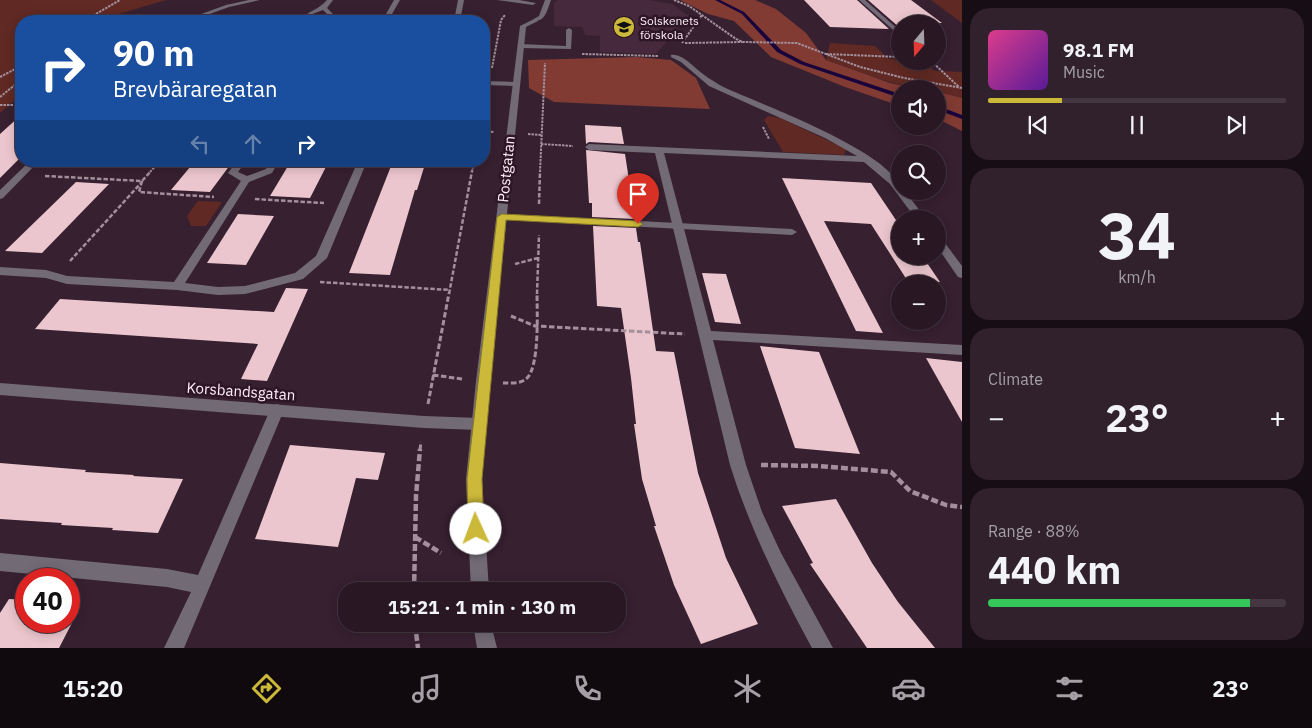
<!DOCTYPE html>
<html lang="en">
<head>
<meta charset="utf-8">
<style>
	body { margin:0; font-family:"IBM Plex Sans",sans-serif; background:#31212c; color:#f1f3f6; height:100vh; display:flex; flex-direction:column; font-size:19px; white-space:nowrap }
	* { box-sizing:border-box; margin:0 }
	p { font-size:16px; color:#a5a0a6 }
	.icon { flex:none; width:28px; height:28px; fill:none; stroke:currentColor; stroke-width:2; stroke-linecap:round; stroke-linejoin:round }
	.map { position:relative; flex:1; overflow:hidden }
	.drawer { display:flex; flex-direction:column; gap:8px; padding:8px; background:#170d14; width:350px }
	.drawer>* { flex:none }
	.banner { position:absolute; left:15px; top:15px; width:475px; height:152px; border-radius:20px; box-shadow:0 2px 12px #0003,0 0 0 1px #453741; background:#1a4fa0; color:#fff; overflow:hidden }
	.needle { width:32px; rotate:199deg }
	.controls { position:absolute; left:891px; top:15px; display:grid; gap:10px }
	.controls a { display:grid; place-items:center; width:55px; height:55px; border-radius:50%; background:#291824; box-shadow:0 2px 12px #0003,0 0 0 1px #453741; font-size:25px }
	.speed { position:absolute; left:15px; top:568px; display:flex; gap:10px; font-size:25px; font-weight:700; text-align:center }
	.speed>* { display:grid; place-content:center; width:65px; height:65px; border-radius:50%; background:#291824; box-shadow:0 2px 12px #0003,0 0 0 1px #453741; line-height:1 }
	.speed .limit { border:8px solid #d22; background:#fff; color:#111 }
	.pin { position:absolute; display:grid; place-items:center; width:42px; height:42px; color:#fff; margin:-51px -21px; border-radius:50% 50% 50% 0; rotate:-45deg; box-shadow:0 0 5px #0007 }
	.pin .icon { rotate:45deg }
	.me { position:absolute; width:55px; margin:-28px; rotate:358deg; stroke-linejoin:round; filter:drop-shadow(0 0 4px #0008) }
	.turn { display:flex; align-items:center; gap:18px; height:105px; padding:0 15px; font-size:22px }
	.turn .icon { width:65px; height:65px; stroke-width:2.5 }
	.turn b { display:block; font-size:35px; line-height:42px }
	.lanes { display:flex; align-items:center; height:48px; padding:0 15px; background:#0003; justify-content:center; gap:25px; direction:ltr }
	.lanes .off { opacity:.35 }
	.big { font-size:38px; font-weight:700; line-height:1.1 }
	.drawer .widget { flex:1; display:flex; flex-direction:column; justify-content:center; gap:8px; min-width:0; padding:0 18px; border-radius:20px; background:#31212c }
	.drawer .dial { align-items:center; gap:0 }
	.dial b { font-size:65px; line-height:1 }
	.song { display:flex; align-items:center; gap:15px }
	.cover { width:60px; height:60px; border-radius:8px; background:linear-gradient(135deg,hsl(330 70% 55%),hsl(270 70% 35%)) }
	.played { height:5px; border-radius:2px; background:linear-gradient(90deg,#ccb939 25%,#453741 25%) }
	.keys { display:flex; justify-content:space-around; direction:ltr }
	.heat { display:flex; justify-content:space-between; align-items:center; font-size:28px; direction:ltr }
	.charge { height:8px; border-radius:4px; background:linear-gradient(90deg,#34c759 88%,#453741 0) }
	.trip { position:absolute; left:338px; top:582px; width:288px; height:50px; border-radius:20px; background:#291824; box-shadow:0 2px 12px #0003,0 0 0 1px #453741; font-weight:700; line-height:50px; text-align:center }
	.tabs { display:flex; height:80px; justify-content:space-around; align-items:center; background:#100a0e; color:#a5a0a6 }
	.tabs .icon { width:35px; height:35px }
	.tabs .selected { color:#ccb939 }
	.tabs b { font-size:22px; color:#f1f3f6 }
	main { display:flex; flex:1; min-height:0 }
	.map>svg:first-child { display:block }
</style>
</head>
<body>
<main>
<div class="map">
<svg width="962" height="648" viewBox="0 0 962 648">
	<rect width="100%" height="100%" fill="#372030"/>
	<path fill="#46293c" d="M558 0H649L672 4 689 16 656 54 600 52V36L585 35 582 27 554 26V3Z"/>
	<path fill="#612923" d="M0 0H166L109 17 104 21H21V95L0 113Z
		M931 0H962V23Z
		M830 43 875 46 889 59 923 61 935 71 962 72V98L938 92V89C898 89 863 73 826 60Z
		M768 116 780 118 846 149 844 155 783 152 764 120Z
		M198 201 222 202 206 226H191L187 216Z"/>
	<path fill="#813b33" d="M680 0H755L776 9 806 33 826 60 890 83 920 89H900V106L845 87 771 57 734 21 708 14Z
		M636 57 671 60 696 78 710 109 554 102 529 88 528 60Z
		M938 92 962 98V131L938 119Z"/>
	<g fill="none" stroke-linecap="round" stroke-linejoin="round">
		<path fill="#19043c" fill-rule="evenodd" d="M715 0H720L744 12 781 50 804 62 900 94V98L800 64 777 52 742 14Z
			M938 106 962 115V119L938 110Z"/>
	</g>
	<path fill="#ecc6ce" d="M804 0H857L889 29 830 27Z
		M868 0H911L942 23 900 24V28Z
		M21 115V157L0 178V134Z
		M585 125 621 127 624 144 589 142 586 144Z
		M586 150 625 154 635 219 592 217V203H589Z
		M195 161H233L210 192 171 190Z
		M291 161H329L310 198 270 196Z
		M393 161H426L417 190H415L390 275 349 273Z
		M782 178 871 183 900 226V256L923 257 940 282 907 280 871 224 824 221 883 333 856 331Z
		M76 182 109 184 42 253 5 251Z
		M238 214 274 216 246 265 207 263Z
		M593 226 636 228 638 242H640L656 351 674 352 698 473 726 558 758 624 701 644 674 585 654 526H656L642 479 634 424H636L631 378 621 308 597 306Z
		M702 273 726 274 741 324 715 322Z
		M286 288 308 289 267 381 241 379 258 344 35 329 60 299 274 312Z
		M760 346 819 352 860 454 795 448Z
		M926 358 962 362V422Z
		M290 445 385 453 378 480 356 478 338 547 255 539Z
		M0 463 86 470 85 472 134 475 133 476 183 479 158 533 112 530 113 528 61 525 62 523 0 519Z
		M836 499 872 563 898 602 935 648H867L810 564 813 563 782 506Z
		M9 599 26 600V621H73L59 648H0V613Z"/>
	<g fill="none" stroke-linecap="round" stroke-linejoin="round">
		<path stroke="#a3909c" stroke-width="2" stroke-dasharray="2.5 1" stroke-linecap="butt" d="M674 0 689 6 736 39 743 42 797 43 860 67 904 78 962 88
			M84 21 120 0
			M682 43 702 15
			M685 43 742 42
			M582 54 658 56
			M826 54 900 57
			M931 61 959 87
			M492 68 501 20 505 15
			M0 77 21 66
			M0 97 21 80
			M0 105H21
			M484 109 486 99
			M763 127 769 139
			M484 131 494 132
			M528 134 542 135
			M541 144 573 146
			M150 172 160 161
			M472 172 474 161
			M540 172 545 63"/>
		<path stroke="#a3909c" stroke-width="2.5" stroke-dasharray="4.5 2" stroke-linecap="butt" d="M45 176 142 181 151 171
			M142 181 139 192 214 197
			M255 199 324 203
			M539 204 540 171
			M70 261 141 183
			M515 264 538 258
			M320 282 450 290
			M449 294 472 171
			M537 294 539 235"/>
		<path stroke="#a3909c" stroke-width="3" stroke-dasharray="5.5 2.5" stroke-linecap="butt" d="M511 316 535 326 685 334
			M433 375 462 379
			M503 383C510 383 520 384 526 379 540 368 537 311 537 293
			M428 404 449 293
			M420 450 421 442"/>
		<path stroke="#a3909c" stroke-width="4.5" stroke-dasharray="7 3" stroke-linecap="butt" d="M761 465 819 466 891 472 910 491 946 505 962 507
			M415 537 441 553
			M414 591 416 496 420 449
			M415 624 418 648"/>
		<path fill="#726b76" fill-rule="evenodd" d="M249 0H260L229 7 190 21H182L226 5Z
			M327 0H333L327 8 333 14 327 21H321L327 14 323 10 310 15 305 21H299C307 11 319 10 327 0Z
			M394 0H400L388 21H382Z
			M458 0H464L460 21H454Z
			M497 0H519L536 3 533 5Z
			M545 0H551C547 10 546 21 534 21V19L539 16Z
			M569 28 572 30 571 49 520 48 517 46 520 44 566 46V30Z
			M671 55C678 54 685 59 691 64 698 70 706 77 715 82 725 89 738 93 749 98 779 111 900 158 900 191H905L926 219H916L890 184 864 162 664 153 711 331 962 345V355L713 340 746 465 762 512 781 553 833 648H812C780 589 750 529 730 465L655 153 589 150 585 147 589 144 857 156 825 138 709 86 681 62 671 57Z
			M30 161H39L3 198 0 199V190Z
			M237 161H246L238 172 247 176 266 169 270 161H279L272 173 249 182 185 283 218 287 245 286 295 273 316 256 358 161H367L327 258 303 279 245 294 218 295 177 290 67 284 46 278 0 275V267L46 270 67 276 174 282 241 181 228 173Z
			M938 238 942 239 962 266V278L958 277 938 248Z
			M277 404 282 406 284 410 184 648H164L191 592 167 587 0 571V553L167 569 198 575 270 410 272 406Z"/>
		<path fill="#726b76" fill-rule="evenodd" d="M859 0H865L900 31V36Z
			M484 81 515 82 519 84 515 86 484 85Z
			M502 214 792 229 797 232 792 235 498 219 497 217 498 215Z
			M0 383 424 416 479 418 484 420 486 424 484 428 479 430 424 428 0 395Z"/>
		<path fill="#726b76" fill-rule="evenodd" d="M536 18 538 21 526 27 490 381 482 479 489 591H471L466 479 476 381 520 26Z
			M473 624H491L497 648H477Z"/>
	</g>
	<path fill="#ccb939" stroke="#857825" d="M502 214 638 221 643 224 638 227 506 220 482 479 484 529 481 534 476 536 470 534 468 529 467 479 497 217Z"/>
	<defs>
		<g id="school-disc" transform="scale(1.125)"><circle r="9.5" fill="#ccb939" stroke="#2d1726"/><path d="M0-5L7-2L0 1L-7-2ZM-4 1L0 2.5L4 1V4Q0 6-4 4Z" fill="#111"/></g>
	</defs>
	<g fill-rule="evenodd">
		<use href="#school-disc" x="624" y="27"/>
	</g>
	<g text-anchor="middle" dominant-baseline="central" stroke-width="5" stroke-linejoin="round" paint-order="stroke">
		<g font-size="12" fill="#ffeff8" stroke="#2d1726" text-anchor="start">
			<text x="640" y="20">Solskenets<tspan x="640" dy="14">förskola</tspan></text>
		</g>
		<g font-size="15" fill="#ffeff8" stroke="#2d1726">
			<text transform="translate(506 169) rotate(-84)">Postgatan</text>
			<text transform="translate(241 391) rotate(4)">Korsbandsgatan</text>
		</g>
	</g>
</svg>
<div class="controls">
<a><svg class="needle" viewBox="-14 -14 28 28"><path d="M0-13l5 13h-10z" fill="#e53935"/><path d="M0 13l5-13h-10z" fill="#a5a0a6"/></svg></a>
<a><svg class="icon" aria-label="sound" viewBox="0 0 24 24"><path d="M4 9h4l5-4v14l-5-4H4zM17 9q2 3 0 6"/></svg></a>
<a><svg class="icon" aria-label="search" viewBox="0 0 24 24"><circle cx="10" cy="10" r="6"/><path d="M15 15l6 6"/></svg></a>
<a>+</a>
<a>−</a>
</div>
<div class="speed"><div class="limit">40</div></div>
<div class="pin" style="left:638px;top:224px;background:#d93025"><svg class="icon" aria-label="arrive" viewBox="0 0 24 24"><path d="M6 21V4h12l-3 4 3 4H6"/></svg></div>
<svg class="me" style="left:476px;top:529px" viewBox="-20 -20 40 40"><circle r="19" fill="#fff"/><path d="M0-13L10 11 0 6-10 11z" fill="#ccb939"/></svg>
<div class="trip">15:21 · 1 min · 130 m</div>
<div class="banner">
<div class="turn"><svg class="icon" aria-label="right" viewBox="0 0 24 24"><path d="M7 20v-9h11M14 6l5 5-5 5"/></svg><div><b>90 m</b>Brevbäraregatan</div></div>
<div class="lanes"><svg class="icon off" aria-label="left" viewBox="0 0 24 24"><path d="M17 20v-9H6M10 6l-5 5 5 5"/></svg><svg class="icon off" aria-label="ahead" viewBox="0 0 24 24"><path d="M12 20V5M6 11l6-6 6 6"/></svg><svg class="icon" aria-label="right" viewBox="0 0 24 24"><path d="M7 20v-9h11M14 6l5 5-5 5"/></svg></div>
</div>
</div>
<section class="drawer">
<div class="widget">
<div class="song"><i class="cover"></i><div><b>98.1 FM</b><p>Music</p></div></div>
<div class="played"></div>
<div class="keys"><svg class="icon" aria-label="previous" viewBox="0 0 24 24"><path d="M18 5L8 12l10 7zM5 5v14"/></svg><svg class="icon" aria-label="pause" viewBox="0 0 24 24"><path d="M8 5v14M16 5v14"/></svg><svg class="icon" aria-label="next" viewBox="0 0 24 24"><path d="M6 5l10 7-10 7zM19 5v14"/></svg></div>
</div>
<div class="widget dial"><b>34</b><p>km/h</p></div>
<div class="widget"><p>Climate</p>
<div class="heat"><a>−</a><b class="big">23°</b><a>+</a></div>
</div>
<div class="widget"><p>Range · 88%</p><b class="big">440 km</b><div class="charge"></div></div>
</section>
</main>
<nav class="tabs">
<b>15:20</b>
<svg class="icon selected" aria-label="directions" viewBox="0 0 24 24"><path d="M12 3l9 9-9 9-9-9zM9 14v-3h6M13 9l2 2-2 2"/></svg>
<svg class="icon" aria-label="music" viewBox="0 0 24 24"><path d="M9 18V5l10-2v13"/><circle cx="6" cy="18" r="3"/><circle cx="16" cy="16" r="3"/></svg>
<svg class="icon" aria-label="phone" viewBox="0 0 24 24"><path d="M5 4h4l2 5-3 2q2 4 5 5l2-3 5 2v4C11 20 4 13 5 4z"/></svg>
<svg class="icon" aria-label="climate" viewBox="0 0 24 24"><path d="M12 3v18M4 7l16 10M4 17L20 7"/></svg>
<svg class="icon" aria-label="car" viewBox="0 0 24 24"><path d="M5 17H2v-5l4-1 3-4h7l3 4 3 1v5h-3M9 17h6M6 11h13"/><circle cx="7" cy="17" r="2"/><circle cx="17" cy="17" r="2"/></svg>
<svg class="icon" aria-label="filters" viewBox="0 0 24 24"><path d="M4 7h16M4 17h16"/><circle cx="9" cy="7" r="2"/><circle cx="15" cy="17" r="2"/></svg>
<b>23°</b>
</nav>
</body>
</html>
